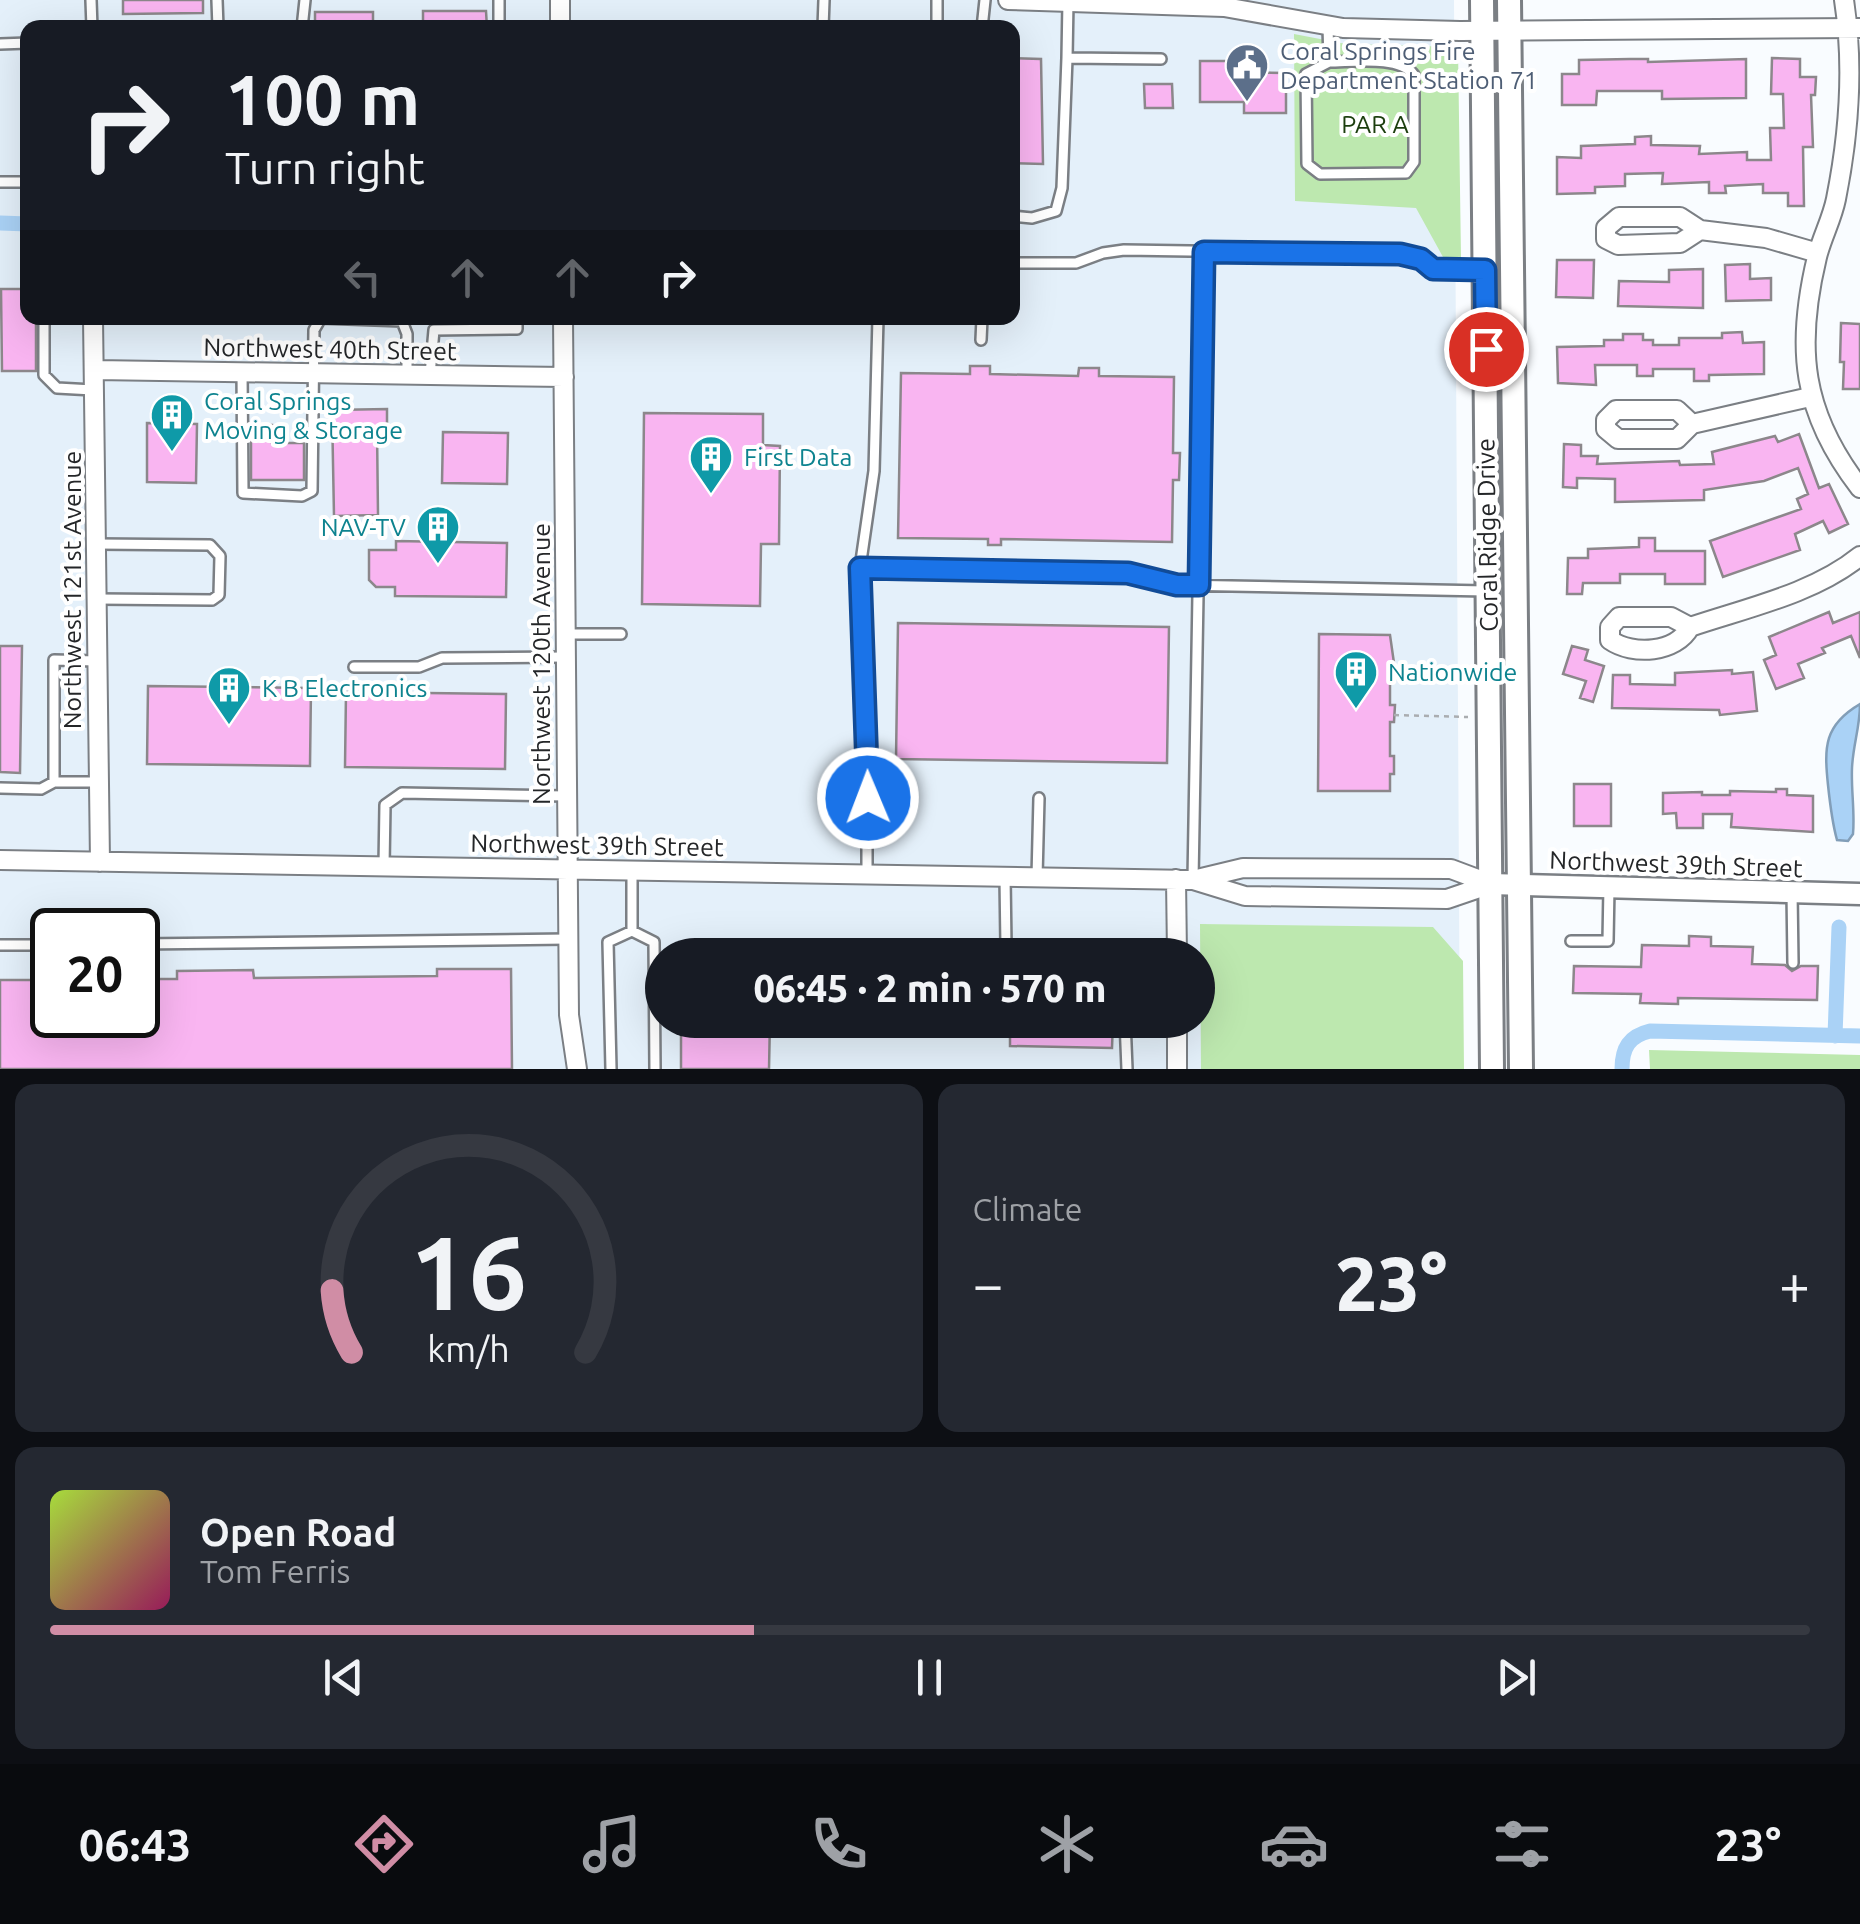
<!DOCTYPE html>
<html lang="en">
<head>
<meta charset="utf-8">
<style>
	body { margin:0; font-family:Ubuntu,sans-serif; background:#242831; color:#f1f3f6; height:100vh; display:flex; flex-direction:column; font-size:38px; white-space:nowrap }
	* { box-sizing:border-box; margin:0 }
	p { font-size:32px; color:#9ea1a6 }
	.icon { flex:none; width:55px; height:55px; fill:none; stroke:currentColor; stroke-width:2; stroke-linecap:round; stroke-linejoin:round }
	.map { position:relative; height:1069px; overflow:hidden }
	.panel { display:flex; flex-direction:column; gap:15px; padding:15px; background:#0d0f14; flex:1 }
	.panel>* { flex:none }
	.guide { position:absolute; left:20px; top:20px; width:1000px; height:305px; border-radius:20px; box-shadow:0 10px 40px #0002; background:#171b24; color:#f1f3f6; overflow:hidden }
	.speed { position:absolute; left:30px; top:908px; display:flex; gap:20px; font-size:50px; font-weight:700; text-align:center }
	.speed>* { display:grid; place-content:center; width:130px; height:130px; border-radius:50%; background:#171b24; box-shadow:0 10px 40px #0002; line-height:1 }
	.speed .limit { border:5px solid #111; border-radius:15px; background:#fff; color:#111 }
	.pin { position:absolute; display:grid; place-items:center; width:85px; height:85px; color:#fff; margin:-42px; border:5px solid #fff; border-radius:50%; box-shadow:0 2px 10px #0007 }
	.me { position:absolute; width:110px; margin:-55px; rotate:359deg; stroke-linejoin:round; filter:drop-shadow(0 0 8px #0008) }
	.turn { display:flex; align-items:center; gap:35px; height:210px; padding:0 40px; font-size:45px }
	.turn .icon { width:130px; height:130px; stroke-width:2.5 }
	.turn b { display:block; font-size:70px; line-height:85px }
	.lanes { display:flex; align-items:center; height:95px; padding:0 40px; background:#0003; justify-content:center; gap:50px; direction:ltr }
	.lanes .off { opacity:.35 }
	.big { font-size:75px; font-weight:800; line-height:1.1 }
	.panel .widget { flex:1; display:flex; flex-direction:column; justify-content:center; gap:15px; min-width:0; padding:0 35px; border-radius:20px; background:#242831 }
	.panel .dial { align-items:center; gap:0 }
	.dial svg { height:260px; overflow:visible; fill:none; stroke:#363941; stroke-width:7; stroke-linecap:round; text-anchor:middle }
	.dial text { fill:#f1f3f6; stroke:none }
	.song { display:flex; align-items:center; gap:30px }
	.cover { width:120px; height:120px; border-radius:15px; background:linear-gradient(135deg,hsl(80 70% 55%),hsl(330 70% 35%)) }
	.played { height:10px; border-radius:5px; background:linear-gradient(90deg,#d08da5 40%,#363941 40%) }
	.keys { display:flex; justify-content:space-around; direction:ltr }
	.heat { display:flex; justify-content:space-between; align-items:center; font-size:55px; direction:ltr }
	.panel .tiles { flex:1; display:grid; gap:15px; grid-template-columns:1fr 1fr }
	.widget:last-child { grid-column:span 2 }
	.trip { position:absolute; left:645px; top:938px; width:570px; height:100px; border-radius:50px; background:#171b24; box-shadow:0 10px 40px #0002; font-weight:800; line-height:100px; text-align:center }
	.tabs { display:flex; height:160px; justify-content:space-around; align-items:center; background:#090b0e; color:#9ea1a6 }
	.tabs .icon { width:70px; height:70px }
	.tabs .on { color:#d08da5 }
	.tabs b { font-size:45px; color:#f1f3f6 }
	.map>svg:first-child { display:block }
</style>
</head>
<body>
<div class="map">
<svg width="1860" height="1069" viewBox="0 0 1860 1069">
	<rect width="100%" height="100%" fill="#f9fcff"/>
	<path fill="#e4f0fa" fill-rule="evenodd" d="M0 0H1454L1460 1069H0ZM28 28H1012V318H28ZM52 930H138V1015H52ZM662 955H1198V1020H662Z"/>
	<path fill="#bde8af" d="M579 21 777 23 778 27 579 28Z
		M1294 34 1346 44 1458 47 1461 259 1443 257 1416 208 1295 201Z
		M1200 924 1433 927 1463 961 1464 1069H1201Z
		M1649 1050 1860 1055V1069H1650Z"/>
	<path fill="#aad2f6" stroke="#829eb8" stroke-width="2.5" d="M1860 704C1860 727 1853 745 1852 768 1851 790 1855 812 1853 834L1848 841 1837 840C1832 822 1830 804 1828 785 1824 747 1824 725 1860 704Z"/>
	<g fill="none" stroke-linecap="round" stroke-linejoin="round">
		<path stroke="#aad2f6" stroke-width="15" d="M0 223 28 224
			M1835 1036 1839 927
			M1622 1069C1622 1048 1629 1036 1650 1031L1860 1036"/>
	</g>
	<path fill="#f9b5f1" stroke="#8c878b" stroke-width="2.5" d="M123 0H203V13L123 14Z
		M423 11H486L487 28H423Z
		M315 12H373V28H315Z
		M1012 58 1041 59 1043 164 1012 163Z
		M1772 58 1800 59V77H1816L1815 95H1811L1813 147H1803L1804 206H1788V193H1763V184L1725 186 1726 193H1709V182L1662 184 1663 173 1625 174V186L1595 187V193L1557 194V157L1581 158V146L1635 144V137L1651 136V145L1700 146 1699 154 1747 152V160H1771L1770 128H1784L1783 94H1771Z
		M1630 59H1648V62L1746 59V98L1662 99V91H1597L1596 105H1562V74H1579V60Z
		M1200 61H1239V72L1286 73V113H1244V102H1200Z
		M1144 84H1172L1173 108H1145Z
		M1557 260H1594L1593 298 1556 297Z
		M1750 264V279L1771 278V300L1726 301 1725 265Z
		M1703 269V308L1618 306 1619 281 1669 282V270Z
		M1 289H28V318H36V371H2Z
		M1841 323 1860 324V389H1843L1844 362H1840Z
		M1742 332 1743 343 1764 342V374L1709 375V381H1694V369H1653V376H1637V365H1595L1596 385 1558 383 1557 347 1604 346V340H1623V334H1643V340H1653V345H1679V338H1722V333Z
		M970 366H990V374L1078 376 1079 368H1099V376L1174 377 1173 453H1180L1179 480H1173L1172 542 1001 539V545H988V539L898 538 901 373 970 374Z
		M387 409V427L377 428 378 515 334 516 332 410Z
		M644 413 763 414V445L780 446 779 544H761L760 606 642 604Z
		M147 423 197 424 196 483 147 482Z
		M251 425H272V443H304V480H251Z
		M443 432 508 433 507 484 442 483Z
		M1799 434 1819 488 1829 484 1848 524 1829 533 1823 521 1795 534 1800 550 1723 577 1710 541 1801 509 1797 499 1808 494 1798 468 1764 481 1704 490V500L1615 502V479L1577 478V488L1563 487 1564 444 1581 445V456H1598L1597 464 1679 461 1680 465 1714 464 1712 452 1775 436 1778 442Z
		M1639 538H1655V551H1705V584H1665V574H1620V583H1583L1582 594H1567L1568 558H1588V549L1639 547Z
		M396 541 507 543 506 597 395 596V587H376L369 580V550H396Z
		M1829 612 1833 623 1860 612V658L1851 636 1822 648 1825 653 1798 664 1804 678 1776 689 1764 660 1776 655 1769 637Z
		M898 623 1169 627 1167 763 896 759Z
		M1319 634 1390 635 1395 670H1390V705H1395L1394 722H1390V756H1394V774H1390V791H1318Z
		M0 646H22L20 773 0 772Z
		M1572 646 1588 650 1585 660 1604 666 1593 702 1580 698 1586 681 1563 674Z
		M1732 670V674L1753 672 1757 711 1720 715 1719 710 1612 708 1613 675H1630V684L1675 685V673Z
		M148 686 311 688 310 766 147 764Z
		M346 692 506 694 505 769 345 767Z
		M1574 784H1611V826H1574Z
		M1776 789H1787V795L1813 796V832L1731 827 1732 814H1703V828H1677L1676 813 1663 814V793L1702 792V795H1730V791L1776 792Z
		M1689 936 1711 937V946L1753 947 1752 964 1785 965 1792 971 1801 966H1818L1817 1000 1678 998V1004L1640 1003 1641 994 1573 993 1574 966 1641 967 1642 945 1689 946Z
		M437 969H511L512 1069H0V980H52V1015H138V979H177V971L253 970 254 978 437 976Z
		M681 1020H770L769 1069H681Z
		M1010 1020H1113L1112 1048 1010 1046Z"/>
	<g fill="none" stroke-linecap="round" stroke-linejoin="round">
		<g stroke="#7b7f84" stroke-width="14">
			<path id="service" d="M91 0 92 28
				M217 0 218 28
				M499 0V28
				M1068 1 1067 58 1161 59
				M1328 26 1329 62
				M302 28 305 0
				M823 28 824 0
				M937 28V0
				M982 28 985 0
				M0 44 28 43
				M1329 62C1353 62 1399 55 1414 75V162L1406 173 1320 174 1307 164 1306 74Z
				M0 182H28
				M1012 216 1032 218 1056 211 1062 188 1067 58
				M1012 263H1076L1103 253 1124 250 1400 254 1421 259 1433 269 1483 270
				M44 318V375L57 388 93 390
				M981 340 982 318
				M242 372 243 493 302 496 312 491 314 330 321 318 402 321 407 334V374
				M430 375 434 330 517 329V318
				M97 544 210 545 220 556 219 595 212 600 98 599
				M860 568 1128 573 1177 585 1486 591
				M565 634H621
				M354 667H419L442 658 566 657
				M54 782H99
				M0 788 41 789 54 782V660L98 661
				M384 866 385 805 402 793 566 796
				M632 871V931
				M867 874V719L860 568 874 471 878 318
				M1005 877 1006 946 1124 948V955
				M1037 877 1039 798
				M1193 880 1204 253
				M1792 892 1793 963
				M632 931 654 942 655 1069
				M1571 941H1608L1609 887
				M138 944 568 939
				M0 945H52
				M1125 1020 1127 1069
				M611 1069 608 942 632 931"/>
		</g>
		<g stroke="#7b7f84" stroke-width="22">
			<path id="minor" d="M560 0V28
				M1008 0 1224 7 1343 28 1460 31 1860 28
				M1844 0C1854 65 1849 134 1836 199 1832 219 1822 237 1817 257 1795 348 1802 413 1860 488
				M1700 230 1680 243 1618 245 1606 239V228L1619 217H1680L1700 230 1766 238 1818 253
				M93 318 100 862
				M563 318 569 1015 577 1069
				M96 370 564 377
				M1692 424 1677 439H1618L1606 429V420L1616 410H1677L1692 424 1810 397
				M1690 627 1671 617H1619L1610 627V640C1633 656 1676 653 1690 627 1746 608 1813 594 1860 556
				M0 860 1193 880 1243 868 1451 869 1491 884
				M1176 879 1177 955
				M1193 880 1245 896 1447 899 1491 884
				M1177 1020V1069"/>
		</g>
		<g stroke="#7b7f84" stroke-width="25">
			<path id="tertiary" d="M1491 884 1860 894"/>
		</g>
		<g stroke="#7b7f84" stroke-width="28">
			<path id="secondary" d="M1482 0 1492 1069
				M1509 0 1521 1069"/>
		</g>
		<path stroke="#aaadb0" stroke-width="2.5" stroke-dasharray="5 5" stroke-linecap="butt" d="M1394 715 1468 717"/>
		<use href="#service" stroke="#fff" stroke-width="9"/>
		<use href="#minor" stroke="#fff" stroke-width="18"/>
		<use href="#tertiary" stroke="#fff" stroke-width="20"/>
		<use href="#secondary" stroke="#fff" stroke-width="22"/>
	</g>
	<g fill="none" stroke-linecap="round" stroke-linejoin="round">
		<g stroke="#114b97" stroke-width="25">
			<path id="route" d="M868 798 860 568 1128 573 1177 585H1199L1204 252 1400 254 1421 259 1433 269 1485 270 1486 349"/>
		</g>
		<use href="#route" stroke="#1a73e8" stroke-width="18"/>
	</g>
	<defs>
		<g id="civic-pin" transform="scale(2.25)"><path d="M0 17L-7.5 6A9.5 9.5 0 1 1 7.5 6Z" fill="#5c6f8a" stroke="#fff"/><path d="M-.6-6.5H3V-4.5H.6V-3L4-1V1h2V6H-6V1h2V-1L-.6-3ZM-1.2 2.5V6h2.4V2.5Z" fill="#fff"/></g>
		<g id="building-pin" transform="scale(2.25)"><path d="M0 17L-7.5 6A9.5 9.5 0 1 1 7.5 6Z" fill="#0f9aa8" stroke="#fff"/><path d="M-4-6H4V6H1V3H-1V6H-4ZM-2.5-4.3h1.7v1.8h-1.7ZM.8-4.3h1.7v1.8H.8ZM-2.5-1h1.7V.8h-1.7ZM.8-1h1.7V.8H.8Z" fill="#fff"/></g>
	</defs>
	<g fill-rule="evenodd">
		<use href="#civic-pin" x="1247" y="65"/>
		<use href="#building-pin" x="172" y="415"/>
		<use href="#building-pin" x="711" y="457"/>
		<use href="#building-pin" x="438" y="527"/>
		<use href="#building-pin" x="1356" y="672"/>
		<use href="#building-pin" x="229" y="688"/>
	</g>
	<g text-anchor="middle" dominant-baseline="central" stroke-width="8" stroke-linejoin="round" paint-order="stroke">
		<g font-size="25" fill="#4e5e75" stroke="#fff" text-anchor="start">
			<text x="1280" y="51">Coral Springs Fire<tspan x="1280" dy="29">Department Station 71</tspan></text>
		</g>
		<g font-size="25" fill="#1c3e0e" stroke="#fff">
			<text x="1375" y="124">PAR A</text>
		</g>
		<g font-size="25" fill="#242628" stroke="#fff">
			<text transform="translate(330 349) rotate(1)">Northwest 40th Street</text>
			<text transform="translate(1487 535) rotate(-91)">Coral Ridge Drive</text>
			<text transform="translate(72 590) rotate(-90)">Northwest 121st Avenue</text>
			<text transform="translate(541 664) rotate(-90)">Northwest 120th Avenue</text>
			<text transform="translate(597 845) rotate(1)">Northwest 39th Street</text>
			<text transform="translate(1676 864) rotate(2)">Northwest 39th Street</text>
		</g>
		<g font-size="25" fill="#0d838f" stroke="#fff" text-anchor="start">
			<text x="204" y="401">Coral Springs<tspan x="204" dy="29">Moving &amp; Storage</tspan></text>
			<text x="744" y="457">First Data</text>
			<text x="406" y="527" text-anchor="end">NAV-TV</text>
			<text x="1388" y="672">Nationwide</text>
			<text x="262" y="688">K B Electronics</text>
		</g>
	</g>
</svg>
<div class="speed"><div class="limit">20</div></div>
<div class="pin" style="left:1486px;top:349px;background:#d93025"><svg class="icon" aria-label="arrive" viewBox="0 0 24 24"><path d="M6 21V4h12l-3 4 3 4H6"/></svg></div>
<svg class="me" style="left:868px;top:798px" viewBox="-20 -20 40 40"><circle r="17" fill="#1a73e8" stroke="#fff" stroke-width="3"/><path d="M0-11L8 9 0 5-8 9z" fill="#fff"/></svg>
<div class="trip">06:45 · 2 min · 570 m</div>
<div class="guide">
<div class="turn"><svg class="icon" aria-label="right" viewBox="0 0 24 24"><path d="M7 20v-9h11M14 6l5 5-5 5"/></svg><div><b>100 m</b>Turn right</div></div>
<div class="lanes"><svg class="icon off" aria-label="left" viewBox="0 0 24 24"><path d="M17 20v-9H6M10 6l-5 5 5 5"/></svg><svg class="icon off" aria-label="ahead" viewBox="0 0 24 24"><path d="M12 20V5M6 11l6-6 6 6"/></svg><svg class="icon off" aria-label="ahead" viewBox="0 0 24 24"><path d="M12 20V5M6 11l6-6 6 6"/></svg><svg class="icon" aria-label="right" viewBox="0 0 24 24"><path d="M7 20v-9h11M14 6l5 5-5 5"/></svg></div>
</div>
</div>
<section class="panel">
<div class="tiles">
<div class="widget dial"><svg viewBox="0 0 100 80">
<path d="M14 69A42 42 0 1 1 86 69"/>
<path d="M14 69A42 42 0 0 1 8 50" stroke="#d08da5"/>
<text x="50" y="56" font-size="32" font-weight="700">16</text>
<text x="50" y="72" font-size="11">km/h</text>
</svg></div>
<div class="widget"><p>Climate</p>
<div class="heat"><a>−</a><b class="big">23°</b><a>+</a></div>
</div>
<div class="widget">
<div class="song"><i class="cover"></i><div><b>Open Road</b><p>Tom Ferris</p></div></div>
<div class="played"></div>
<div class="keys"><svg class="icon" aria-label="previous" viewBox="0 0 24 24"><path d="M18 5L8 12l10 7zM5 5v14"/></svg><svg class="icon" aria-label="pause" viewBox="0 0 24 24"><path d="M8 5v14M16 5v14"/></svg><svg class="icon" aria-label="next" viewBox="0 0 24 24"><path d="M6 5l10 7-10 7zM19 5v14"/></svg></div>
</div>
</div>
</section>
<nav class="tabs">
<b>06:43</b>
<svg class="icon on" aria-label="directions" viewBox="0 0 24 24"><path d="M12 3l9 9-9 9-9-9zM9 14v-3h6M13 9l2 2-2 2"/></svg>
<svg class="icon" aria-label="music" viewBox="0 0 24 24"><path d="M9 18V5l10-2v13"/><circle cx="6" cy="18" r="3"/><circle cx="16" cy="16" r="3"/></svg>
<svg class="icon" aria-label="phone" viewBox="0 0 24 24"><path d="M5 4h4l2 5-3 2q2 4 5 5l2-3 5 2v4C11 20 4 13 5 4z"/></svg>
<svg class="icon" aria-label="climate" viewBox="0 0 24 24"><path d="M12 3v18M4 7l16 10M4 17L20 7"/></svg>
<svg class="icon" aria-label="car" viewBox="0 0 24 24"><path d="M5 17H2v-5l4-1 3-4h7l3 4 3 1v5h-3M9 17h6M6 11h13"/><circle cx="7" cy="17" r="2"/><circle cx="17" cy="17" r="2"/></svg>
<svg class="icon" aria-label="filters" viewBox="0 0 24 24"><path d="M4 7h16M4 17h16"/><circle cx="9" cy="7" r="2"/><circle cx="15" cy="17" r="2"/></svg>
<b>23°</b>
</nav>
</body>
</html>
